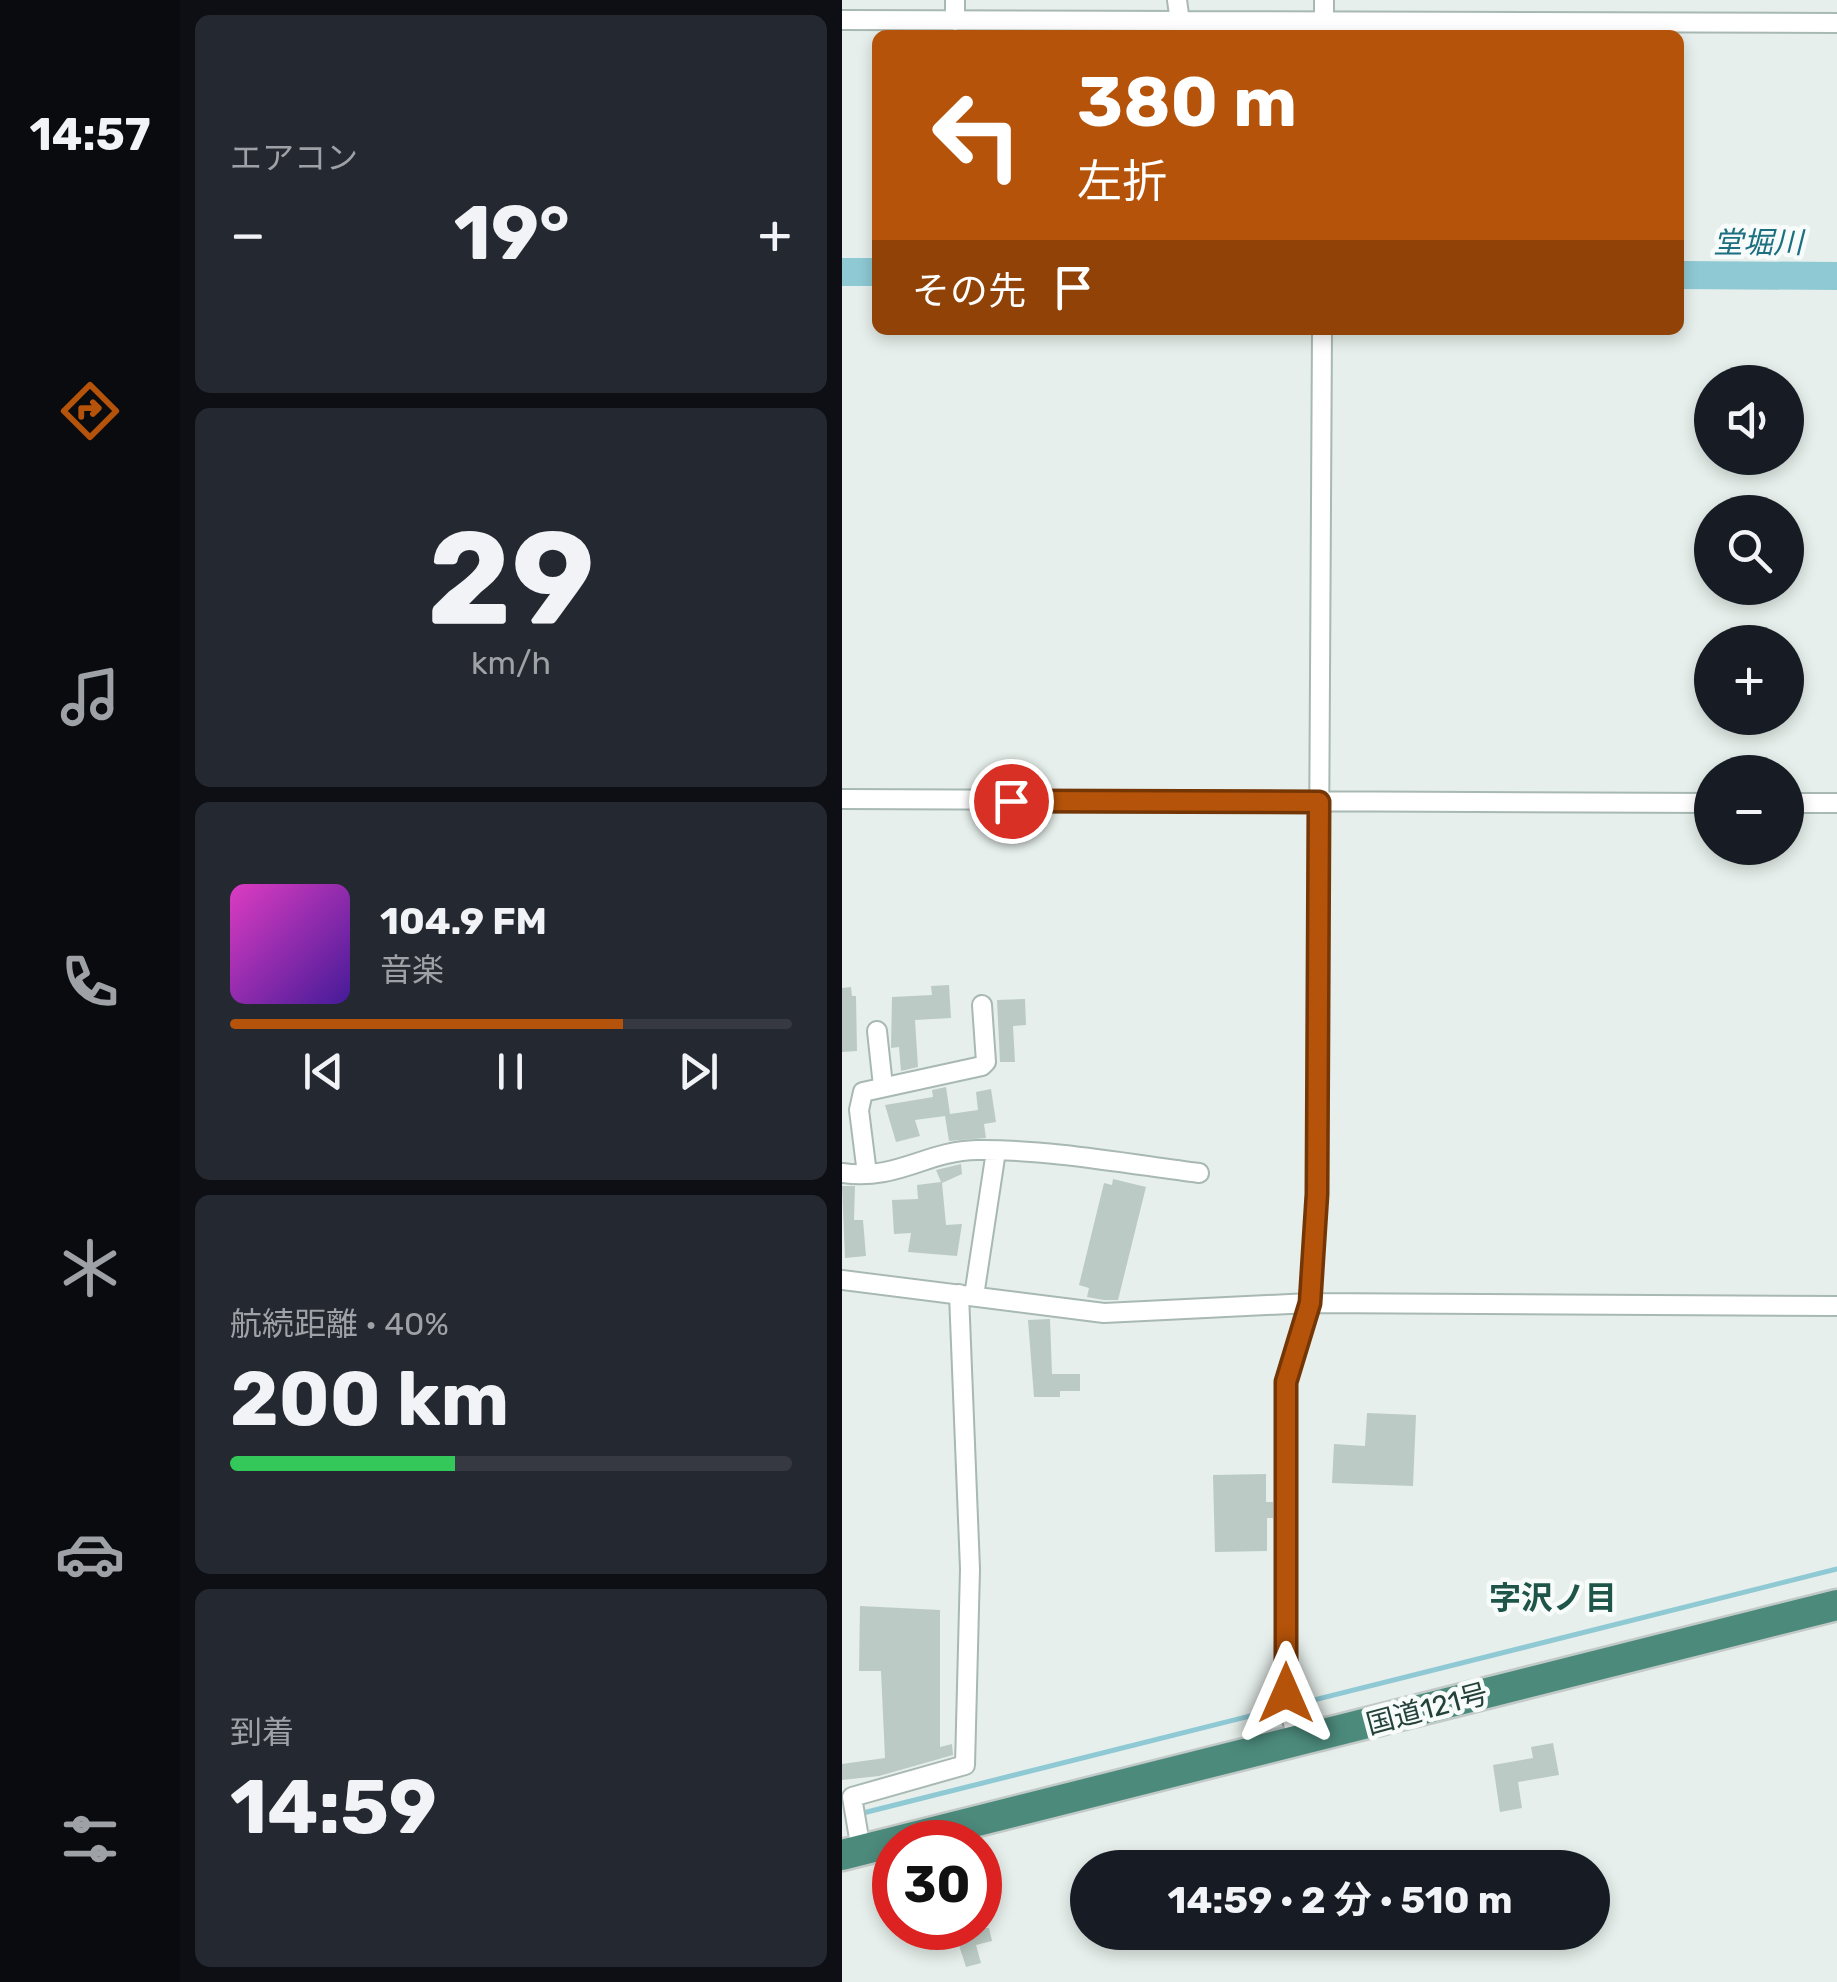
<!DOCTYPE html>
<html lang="ja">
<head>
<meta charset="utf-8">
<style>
	body { margin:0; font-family:Rubik,"Noto Sans JP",sans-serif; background:#242831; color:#f1f3f6; height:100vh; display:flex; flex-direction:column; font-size:38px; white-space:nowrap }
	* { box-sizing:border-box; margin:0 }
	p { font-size:32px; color:#9ea1a6 }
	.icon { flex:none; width:55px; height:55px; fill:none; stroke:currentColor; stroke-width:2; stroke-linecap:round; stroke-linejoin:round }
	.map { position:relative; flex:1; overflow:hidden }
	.details { display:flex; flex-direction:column; gap:15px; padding:15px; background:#0d0f14; width:662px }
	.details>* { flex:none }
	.guide { position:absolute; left:30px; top:30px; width:812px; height:305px; border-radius:15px; box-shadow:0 5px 15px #0003; background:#b45309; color:#fff; overflow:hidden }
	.tools { position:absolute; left:852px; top:365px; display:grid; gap:20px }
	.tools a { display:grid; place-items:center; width:110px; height:110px; border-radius:50%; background:#171b24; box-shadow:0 5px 15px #0003; font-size:50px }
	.speed { position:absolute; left:30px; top:1820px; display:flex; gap:20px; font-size:50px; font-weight:700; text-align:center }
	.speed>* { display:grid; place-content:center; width:130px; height:130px; border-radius:50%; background:#171b24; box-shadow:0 5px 15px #0003; line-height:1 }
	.speed .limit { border:15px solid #d22; background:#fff; color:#111 }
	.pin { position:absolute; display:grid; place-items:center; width:85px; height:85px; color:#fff; margin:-42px; border:5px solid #fff; border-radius:50%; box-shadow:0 2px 10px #0007 }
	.me { position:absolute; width:110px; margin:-55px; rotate:0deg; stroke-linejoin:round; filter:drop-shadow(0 0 8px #0008) }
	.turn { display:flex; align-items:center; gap:35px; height:210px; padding:0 40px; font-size:45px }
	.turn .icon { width:130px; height:130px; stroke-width:2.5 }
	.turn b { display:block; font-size:70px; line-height:85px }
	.then { display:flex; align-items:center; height:95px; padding:0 40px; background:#0003; gap:20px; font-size:38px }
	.big { font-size:75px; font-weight:700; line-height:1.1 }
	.details .tile { flex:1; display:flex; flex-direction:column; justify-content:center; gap:15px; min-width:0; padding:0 35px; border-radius:15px; background:#242831 }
	.details .dial { align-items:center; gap:0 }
	.dial b { font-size:130px; line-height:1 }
	.song { display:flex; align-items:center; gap:30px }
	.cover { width:120px; height:120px; border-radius:15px; background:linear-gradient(135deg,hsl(310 70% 55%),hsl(260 70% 35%)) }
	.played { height:10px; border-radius:5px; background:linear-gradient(90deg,#b45309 70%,#363941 70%) }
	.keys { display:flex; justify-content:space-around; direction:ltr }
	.heat { display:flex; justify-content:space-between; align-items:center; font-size:55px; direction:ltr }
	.charge { height:15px; border-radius:8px; background:linear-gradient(90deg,#34c759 40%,#363941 0) }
	.trip { position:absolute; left:228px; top:1850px; width:540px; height:100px; border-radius:50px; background:#171b24; box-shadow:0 5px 15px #0003; font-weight:700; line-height:100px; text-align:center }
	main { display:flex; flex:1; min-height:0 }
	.dock { display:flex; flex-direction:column; width:180px; justify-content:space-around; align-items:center; background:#090b0e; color:#9ea1a6 }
	.dock .icon { width:70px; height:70px }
	.dock .selected { color:#b45309 }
	.dock b { font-size:45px; color:#f1f3f6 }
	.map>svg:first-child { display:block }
</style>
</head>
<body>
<main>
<nav class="dock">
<b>14:57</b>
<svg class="icon selected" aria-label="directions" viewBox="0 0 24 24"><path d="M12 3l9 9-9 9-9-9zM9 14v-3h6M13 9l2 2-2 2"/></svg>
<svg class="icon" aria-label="music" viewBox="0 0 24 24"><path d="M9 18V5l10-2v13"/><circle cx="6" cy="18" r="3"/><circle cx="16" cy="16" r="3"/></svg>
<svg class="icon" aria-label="phone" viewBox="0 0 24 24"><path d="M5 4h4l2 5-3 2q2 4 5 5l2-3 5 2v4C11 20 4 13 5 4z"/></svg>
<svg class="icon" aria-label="climate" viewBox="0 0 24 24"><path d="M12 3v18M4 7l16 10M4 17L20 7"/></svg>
<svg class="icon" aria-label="car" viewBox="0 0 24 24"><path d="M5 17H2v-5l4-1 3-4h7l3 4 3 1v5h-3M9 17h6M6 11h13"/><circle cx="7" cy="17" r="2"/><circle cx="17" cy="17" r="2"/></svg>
<svg class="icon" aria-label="filters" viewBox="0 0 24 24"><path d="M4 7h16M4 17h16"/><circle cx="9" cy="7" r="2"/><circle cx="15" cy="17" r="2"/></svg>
</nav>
<section class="details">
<div class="tile"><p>エアコン</p>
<div class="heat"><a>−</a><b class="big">19°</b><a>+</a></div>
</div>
<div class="tile dial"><b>29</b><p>km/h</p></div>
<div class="tile">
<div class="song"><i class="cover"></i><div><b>104.9 FM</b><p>音楽</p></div></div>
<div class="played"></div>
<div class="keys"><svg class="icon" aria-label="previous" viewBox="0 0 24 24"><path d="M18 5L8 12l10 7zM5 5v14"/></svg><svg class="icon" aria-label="pause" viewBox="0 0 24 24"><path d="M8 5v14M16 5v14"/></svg><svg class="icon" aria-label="next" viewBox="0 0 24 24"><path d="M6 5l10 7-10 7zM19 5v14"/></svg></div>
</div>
<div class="tile"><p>航続距離 · 40%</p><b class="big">200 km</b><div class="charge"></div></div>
<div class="tile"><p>到着</p><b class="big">14:59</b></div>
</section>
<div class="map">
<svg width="995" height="1982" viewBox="0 0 995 1982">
	<rect width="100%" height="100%" fill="#e6efeb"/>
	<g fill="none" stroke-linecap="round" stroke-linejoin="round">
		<path stroke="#8ec9d4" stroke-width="5" d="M17 1814 995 1569"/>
		<path stroke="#8ec9d4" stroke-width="28" d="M0 272H35
			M838 275 995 276"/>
	</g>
	<path fill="#bbcac4" d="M107 985 109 1018 73 1020 76 1067 59 1071 57 1047 49 1048 50 997 90 995 89 986Z
		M9 987 10 996H14L15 1051 0 1052V988Z
		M183 999 184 1025 171 1026 173 1062H158L155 1000Z
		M104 1087 108 1114 136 1110 134 1092 149 1089 154 1122 142 1124 144 1138 107 1141 103 1116 73 1120 78 1136 54 1142 43 1105 91 1097 90 1090Z
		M119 1164 120 1174 100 1183 104 1225 120 1224 115 1256 66 1252 69 1233 52 1234 50 1200 76 1199 75 1185 99 1182 94 1170Z
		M271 1179 304 1187 276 1300H262L245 1297 247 1288 237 1285 262 1183 270 1185Z
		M0 1186H13L12 1220H21L24 1256 3 1258Z
		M208 1319 210 1374H238V1391H218V1397H192L186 1320Z
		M525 1413 574 1415 571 1486 490 1483 492 1444 523 1446Z
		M424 1474V1502H431V1518H425V1551L373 1552 371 1475Z
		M18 1606 98 1610V1747L110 1744 111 1755 37 1776 0 1780V1764L43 1758 39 1671H17Z
		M711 1743 717 1775 676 1782 680 1808 658 1812 651 1765 691 1758 689 1747Z
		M121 1928H147L150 1941 134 1945 139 1963 124 1967 112 1930Z"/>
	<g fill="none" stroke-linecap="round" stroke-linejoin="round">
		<g stroke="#a8b8b2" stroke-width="22">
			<path id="minor" d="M335 0 338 22
				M0 20 995 23
				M113 21V0
				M482 34V0
				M0 799 870 803
				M945 803H995
				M35 1031 41 1086
				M0 1173C55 1181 84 1151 135 1150 204 1149 287 1164 357 1173
				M25 1174 17 1110 21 1092 140 1066 144 1062 140 1005
				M0 1280 262 1313 467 1303 995 1306
				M132 1296 154 1151
				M456 1742 443 1693 444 1383 467 1303 475 1194 480 330
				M19 1850 10 1797 123 1765 128 1569 117 1294"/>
		</g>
		<g stroke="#c2cac8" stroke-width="35">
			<path id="trunk" d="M0 1855 995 1605"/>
		</g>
		<use href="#minor" stroke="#fff" stroke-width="18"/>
		<use href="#trunk" stroke="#4c8a7c" stroke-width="30"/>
	</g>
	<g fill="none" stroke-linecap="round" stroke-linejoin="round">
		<g stroke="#753606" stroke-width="25">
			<path id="route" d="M169 801 477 802 475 1194 468 1303 444 1382V1693"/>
		</g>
		<use href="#route" stroke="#b45309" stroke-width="18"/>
	</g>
	<g text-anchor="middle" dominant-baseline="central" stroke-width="9" stroke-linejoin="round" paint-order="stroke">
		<g font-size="28" fill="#24423a" stroke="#f7fbf9">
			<text transform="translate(585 1709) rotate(-15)">国道121号</text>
		</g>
		<g font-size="30" font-style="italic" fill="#1c6f80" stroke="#f7fbf9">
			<text x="916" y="243">堂堀川</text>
		</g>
		<g font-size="32" font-weight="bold" fill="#1f5548" stroke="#f7fbf9">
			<text x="711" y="1598">字沢ノ目</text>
		</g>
	</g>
</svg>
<div class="tools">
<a><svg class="icon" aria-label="sound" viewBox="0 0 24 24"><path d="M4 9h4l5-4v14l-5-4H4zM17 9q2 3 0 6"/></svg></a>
<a><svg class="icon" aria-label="search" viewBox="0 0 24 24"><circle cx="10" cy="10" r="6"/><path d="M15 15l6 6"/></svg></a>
<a>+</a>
<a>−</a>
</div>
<div class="speed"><div class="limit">30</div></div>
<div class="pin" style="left:169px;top:801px;background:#d93025"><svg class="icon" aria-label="arrive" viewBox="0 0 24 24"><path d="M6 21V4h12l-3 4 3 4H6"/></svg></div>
<svg class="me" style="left:444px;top:1693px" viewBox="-20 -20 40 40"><path d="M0-17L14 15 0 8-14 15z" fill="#b45309" stroke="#fff" stroke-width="4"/></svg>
<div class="trip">14:59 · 2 分 · 510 m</div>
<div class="guide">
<div class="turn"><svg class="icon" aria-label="left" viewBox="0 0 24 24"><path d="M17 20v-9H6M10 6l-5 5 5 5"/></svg><div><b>380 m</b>左折</div></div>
<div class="then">その先<svg class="icon" aria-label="arrive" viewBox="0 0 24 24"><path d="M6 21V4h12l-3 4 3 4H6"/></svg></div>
</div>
</div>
</main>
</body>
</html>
